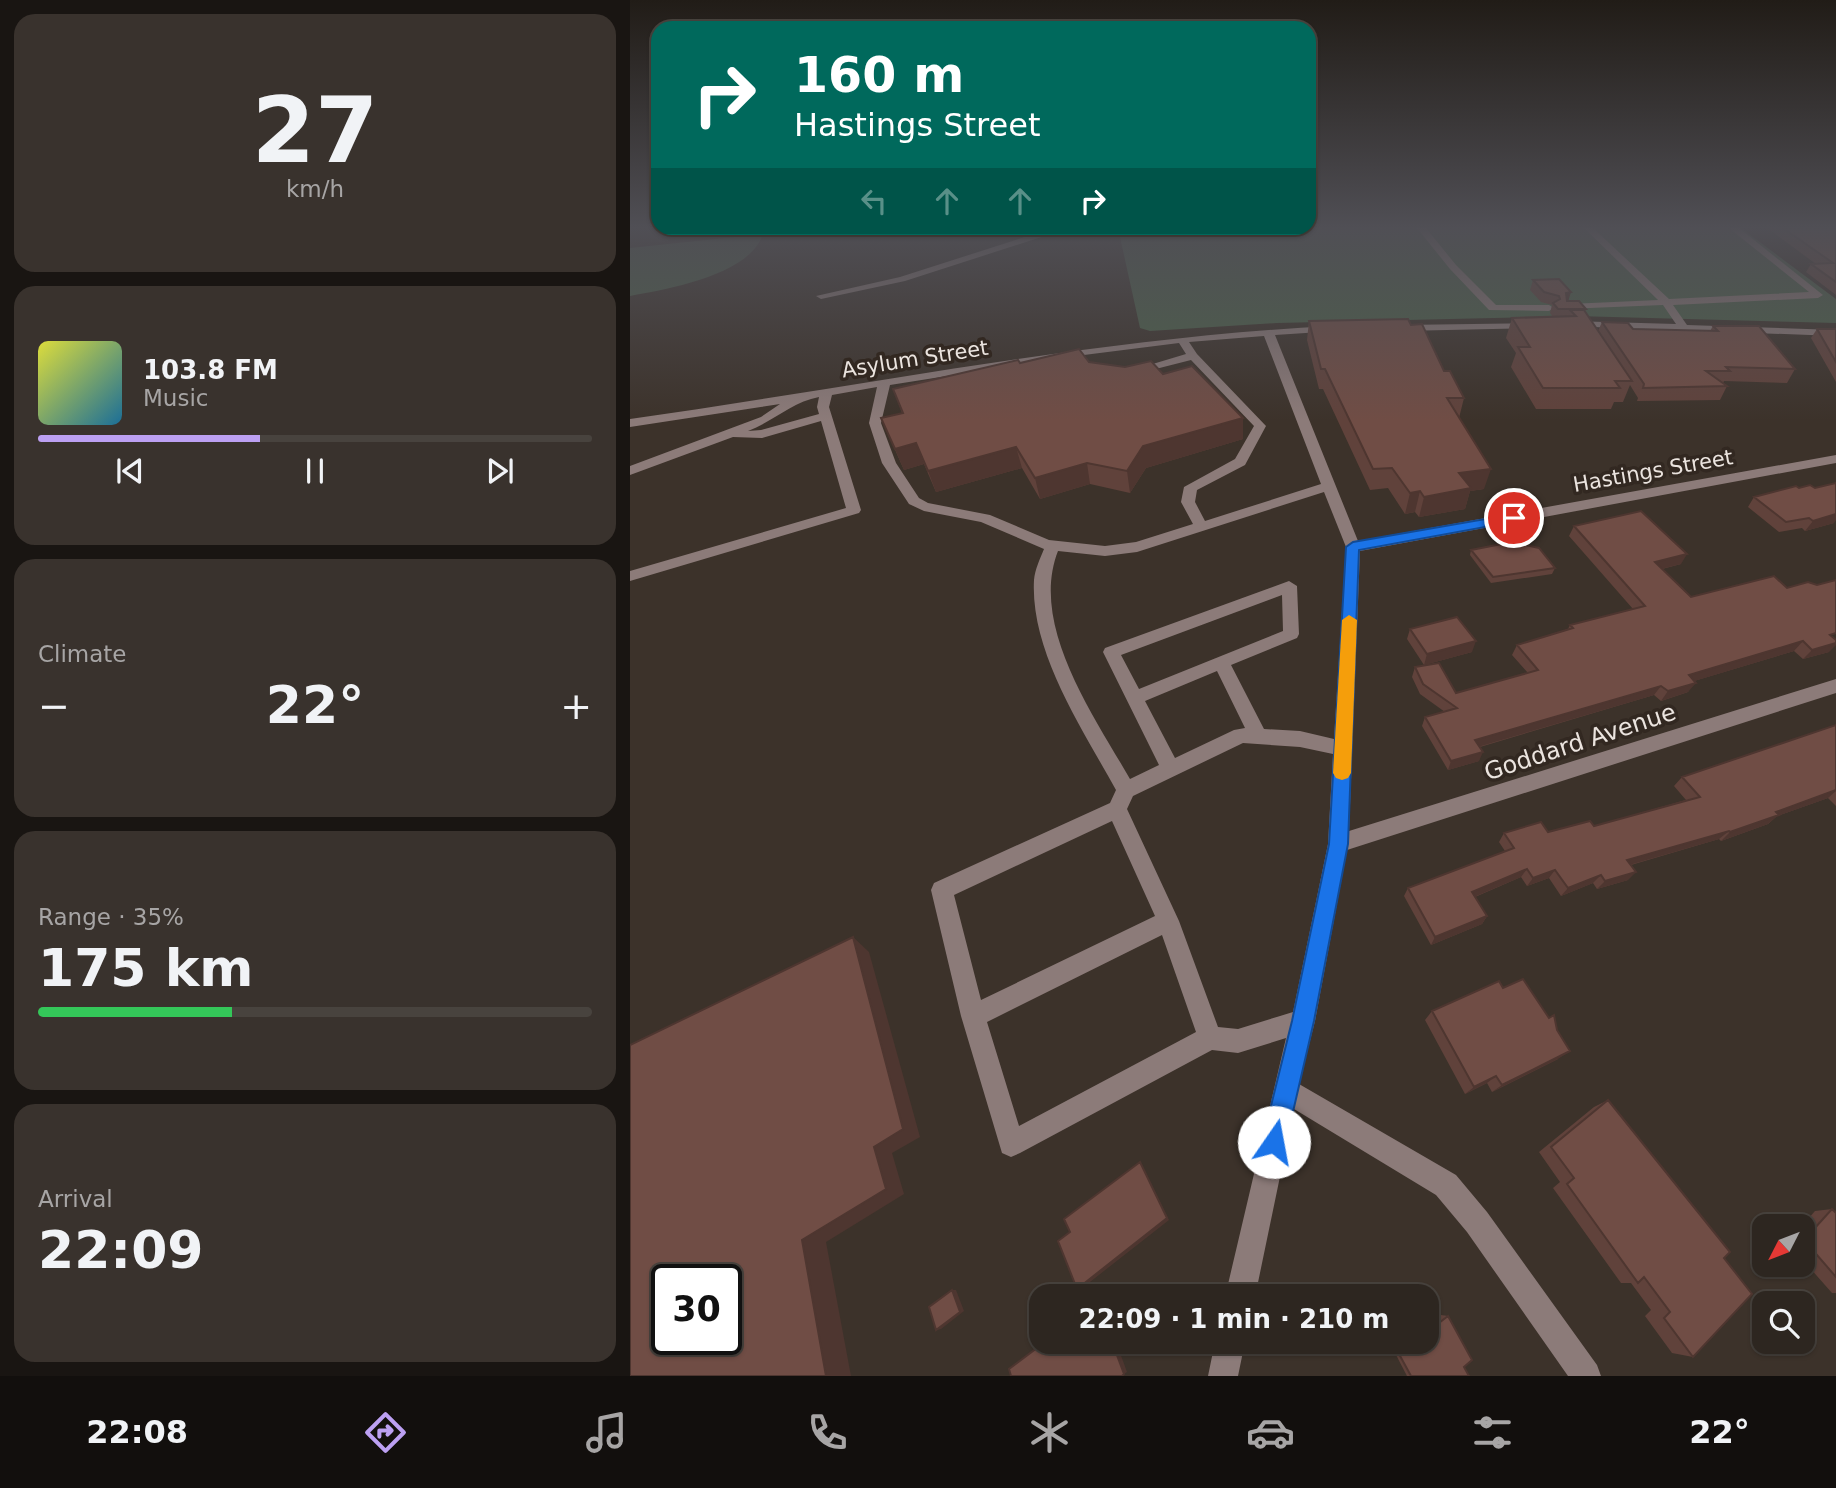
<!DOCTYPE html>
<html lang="en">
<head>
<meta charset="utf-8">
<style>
	body { margin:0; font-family:"DejaVu Sans",sans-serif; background:#39322d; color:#f1f3f6; height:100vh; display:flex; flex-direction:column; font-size:26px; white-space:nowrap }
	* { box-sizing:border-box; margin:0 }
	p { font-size:23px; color:#a7a5a5 }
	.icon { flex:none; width:38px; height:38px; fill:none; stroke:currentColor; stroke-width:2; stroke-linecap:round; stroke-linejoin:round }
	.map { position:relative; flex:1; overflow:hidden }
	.drawer { display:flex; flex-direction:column; gap:14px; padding:14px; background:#191512; width:630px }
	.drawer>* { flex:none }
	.banner { position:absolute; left:21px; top:21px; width:665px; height:214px; border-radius:21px; box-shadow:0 2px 5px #0004,0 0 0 2px #48433e; background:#00695c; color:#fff; overflow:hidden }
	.needle { width:46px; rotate:228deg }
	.fabs { position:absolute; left:1122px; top:1214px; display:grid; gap:14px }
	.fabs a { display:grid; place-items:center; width:63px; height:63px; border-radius:14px; background:#2d2620; box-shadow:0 2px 5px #0004,0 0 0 2px #48433e; font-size:35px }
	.speed { position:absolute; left:21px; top:1264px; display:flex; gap:14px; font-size:35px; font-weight:700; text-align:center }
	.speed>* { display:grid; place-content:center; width:91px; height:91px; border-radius:50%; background:#2d2620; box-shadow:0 2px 5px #0004,0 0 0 2px #48433e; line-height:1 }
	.speed .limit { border:4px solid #111; border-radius:10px; background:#fff; color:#111 }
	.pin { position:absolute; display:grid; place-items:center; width:60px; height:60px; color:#fff; margin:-30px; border:4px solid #fff; border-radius:50%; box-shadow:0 2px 7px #0007 }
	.me { position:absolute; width:77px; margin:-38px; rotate:12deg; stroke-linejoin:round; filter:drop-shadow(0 0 5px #0008) }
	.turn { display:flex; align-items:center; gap:24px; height:147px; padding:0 28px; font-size:32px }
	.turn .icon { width:91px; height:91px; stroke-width:2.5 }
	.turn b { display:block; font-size:49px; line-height:60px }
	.lanes { display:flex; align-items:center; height:66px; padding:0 28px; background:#0003; justify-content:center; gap:35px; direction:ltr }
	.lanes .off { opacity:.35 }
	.big { font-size:52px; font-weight:700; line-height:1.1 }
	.drawer .card { flex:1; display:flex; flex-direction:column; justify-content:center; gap:10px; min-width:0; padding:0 24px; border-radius:21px; background:#39322d }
	.drawer .dial { align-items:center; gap:0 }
	.dial b { font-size:91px; line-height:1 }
	.song { display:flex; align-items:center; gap:21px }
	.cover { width:84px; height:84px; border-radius:10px; background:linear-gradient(135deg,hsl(60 70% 55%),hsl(200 70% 35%)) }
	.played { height:7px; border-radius:4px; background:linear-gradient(90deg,#bca0f2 40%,#48433e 40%) }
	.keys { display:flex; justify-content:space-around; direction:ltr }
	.heat { display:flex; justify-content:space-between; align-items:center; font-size:38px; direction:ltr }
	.charge { height:10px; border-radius:5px; background:linear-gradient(90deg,#34c759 35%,#48433e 0) }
	.trip { position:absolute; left:399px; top:1284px; width:410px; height:70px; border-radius:21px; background:#2d2620; box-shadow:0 2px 5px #0004,0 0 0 2px #48433e; font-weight:700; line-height:70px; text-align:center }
	.tabs { display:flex; height:112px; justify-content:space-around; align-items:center; background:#120f0d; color:#a7a5a5 }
	.tabs .icon { width:49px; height:49px }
	.tabs .selected { color:#bca0f2 }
	.tabs b { font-size:32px; color:#f1f3f6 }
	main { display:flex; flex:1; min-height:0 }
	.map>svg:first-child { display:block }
</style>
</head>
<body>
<main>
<section class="drawer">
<div class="card dial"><b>27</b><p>km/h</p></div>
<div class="card">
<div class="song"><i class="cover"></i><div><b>103.8 FM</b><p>Music</p></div></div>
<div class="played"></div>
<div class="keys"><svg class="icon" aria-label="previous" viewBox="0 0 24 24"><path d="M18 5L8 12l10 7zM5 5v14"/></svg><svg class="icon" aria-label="pause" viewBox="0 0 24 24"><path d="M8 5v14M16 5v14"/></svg><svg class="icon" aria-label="next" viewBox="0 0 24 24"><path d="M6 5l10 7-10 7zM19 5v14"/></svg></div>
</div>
<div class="card"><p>Climate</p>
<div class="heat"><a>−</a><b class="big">22°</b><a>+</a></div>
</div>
<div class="card"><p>Range · 35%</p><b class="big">175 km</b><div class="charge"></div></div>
<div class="card"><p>Arrival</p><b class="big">22:09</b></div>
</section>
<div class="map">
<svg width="1206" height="1376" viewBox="0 0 1206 1376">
	<rect width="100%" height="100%" fill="#3c322a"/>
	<path fill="#4c6149" d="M488 228H1111L1206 299V323L945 316 647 323 520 331 510 328Z
		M133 234C120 275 38 289 0 296V248Z"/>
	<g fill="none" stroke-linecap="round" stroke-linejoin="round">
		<path fill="#8c7b79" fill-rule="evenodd" d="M423 228H481L485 231 481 234 444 235 430 231 275 281 191 299 186 296 270 277Z
			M787 228H796L826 265 866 305H919L924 308 919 311 859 310 820 269Z
			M954 228H963L1039 299 1179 292 1099 228H1109L1193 295 1188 298 1043 305 1057 325 1206 330V336L936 326 935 324 940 321 1046 324 1033 305 935 309V305L939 304 1028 300Z
			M906 323V327L902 328 772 331 767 328 772 325Z
			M702 326 706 327V331L645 335 728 541 1206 455V463L730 551 719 831 1206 679V693L717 850 685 1021 669 1084 826 1175 857 1212 967 1365 971 1376H938L837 1232 806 1195 664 1109 625 1297H595L656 1038 608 1053 582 1050 390 1153 381 1157 372 1153 331 1016 301 890 304 883 480 803 486 790C453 730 400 652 404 580 405 569 410 559 414 549L351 522 294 511 279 504 252 463 239 423 247 387 202 395 199 407 231 510 229 513 0 581V571L216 508 191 421 132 438 103 437 0 475V466L131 417 150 404 0 427V419C234 386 466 338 702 326ZM634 336 691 484 575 521 565 502 567 490 615 465 636 426 567 354 559 342ZM549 343 556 354 496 372 502 375 561 360 624 426 605 459 554 487 551 502 563 524 506 542 475 546 419 540 360 515 298 503 289 498 266 463 251 423 260 385 438 357ZM189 397 187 407 189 414 131 430 118 431C144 421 162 402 189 397ZM694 492 716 547 704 739 670 731 634 729 601 665 667 638 669 634 667 586 659 581 475 648 473 652 529 765 500 779C464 716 399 625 428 551L475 556 507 552ZM652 595 653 631 509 689 491 655ZM587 671 615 728 604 730 545 758 515 701ZM613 743 670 747 703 754 698 844 663 1012 608 1029 588 1027 549 921 497 809 503 796ZM482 821 525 916 351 1000 324 895ZM532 935 566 1032 389 1126 357 1022Z
			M585 1342H615L608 1376H578Z"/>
	</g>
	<path fill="#60423b" d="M1137 228H1206V295L1176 272 1181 264H1186Z
		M903 280 938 301 956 309 955 312 968 331 972 322 1003 329 1080 331 1083 326 1165 369 1157 383 1094 381 1093 383 1097 386 1090 400 1007 401 1008 398 1000 385 993 402H984L981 409H906L881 367 886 353 876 338 882 318 923 317 920 313 922 305 911 302 900 290Z
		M679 321 781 325 834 398 829 418 854 489 840 491 835 509 789 517 785 512 775 514 758 488 740 490 693 389H689L677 340Z
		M1187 329H1206V382L1181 338Z
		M459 362 533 374 613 439 516 468 500 493 460 484 410 499 392 468 306 492 294 464 274 470 251 418 272 413 263 389 390 363Z
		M1169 488 1204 523 1175 531 1172 528 1149 532 1118 507 1124 497Z
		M944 526 1051 564 1032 569 1061 597 1144 576 1199 652 1173 659 1164 651 1064 681 1058 692 1031 701 1024 695 850 747 849 761 818 770 792 726 795 717 815 712 790 694 782 677 785 667 826 693 898 673 882 655 887 645 938 629 940 625 1003 609 939 536Z
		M841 550 925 568 922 574 861 583 840 555Z
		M780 629 842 652 794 665 777 639Z
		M1206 725V806L1198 798 1147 816 1138 824 1091 841 1089 839 1001 865 998 880 967 889 963 883 931 896 919 878 897 886 891 877 845 897 857 916 852 924 801 945 774 896 778 888 875 851 869 842 874 833 918 832 964 826 1056 800 1044 786 1052 777Z
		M873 988 928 1059 862 1092 857 1083 835 1094 795 1020 802 1011Z
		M978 1100 1094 1258 1063 1357 1042 1353 1015 1316 1021 1310 1001 1283H991L923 1188 930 1182 909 1152 964 1107Z
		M1202 1209 1206 1213V1293H1202L1172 1259V1227H1171L1185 1211Z
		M811 1315 818 1316 834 1367 839 1376H777L764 1351 776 1342H796V1327Z"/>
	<path fill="#4e3630" d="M941 292 938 302 933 303 936 293Z
		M613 418V439L516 468 500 493 497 471 513 446Z
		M286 443 294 464 274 470 265 449Z
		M386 447 392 468 306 492 298 471Z
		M457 463 460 484 410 499 405 478Z
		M861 469 854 489 840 491 835 509 789 517 794 497 829 473Z
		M790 491 785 512 775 514 780 493Z
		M1206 513V520L1204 523 1175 531 1183 521Z
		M1057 554 1051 564 1019 572 1025 562Z
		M846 641 842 652 794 665 797 654Z
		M1173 641 1164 651 1051 685 1059 675Z
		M1206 643V645L1199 652 1173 659 1182 650Z
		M1066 683 1058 692 1031 701 1038 691Z
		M1031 686 1024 695 841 749 845 740Z
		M853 752 849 761 818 770 821 761Z
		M1206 790V791L1198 798 1147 816 1138 824 1091 841 1100 832 1146 812Z
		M1099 831 1089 839 989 868 997 860Z
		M897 869 891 877 837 900 842 892Z
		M925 870 919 878 897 886 903 878Z
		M1006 872 998 880 967 889 975 881Z
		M971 875 963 883 931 896 938 888Z
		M857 916 852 924 801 945 805 937Z
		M223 937 239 952 290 1137 262 1153 274 1194 196 1242 221 1376H196L172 1240 244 1147Z
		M940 1051 928 1059 862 1092 872 1085Z
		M866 1076 857 1083 835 1094 844 1087Z
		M510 1162 539 1220 451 1289H447Z
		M322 1290H326L334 1311 311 1329 306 1330Z
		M482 1342H486L497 1372 494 1374Z"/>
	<path fill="#704d45" stroke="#4e3630" stroke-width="2" fill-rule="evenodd" d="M1153 228H1206V282L1181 264 1203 263Z
		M929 279 941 292 936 293 937 301H949L956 309H928L923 303 930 299 929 296 914 292 903 280Z
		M940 310H954L1002 381H985L990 388H913L888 347H900L882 318 946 316Z
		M778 319 781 325 792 324 814 371H820L834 398H817L861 469 829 473 841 488 794 497 790 491 780 493 762 468 743 469 695 369H691L679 321Z
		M972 322 998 323 1003 329 1088 331 1083 326H1129L1165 369 1096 367 1100 371H1076L1097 386 1013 388 1014 384Z
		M1187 329H1206V362Z
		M449 349 459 362 495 367 521 361 533 374 562 366 613 418 513 446 497 471 457 463 405 478 386 447 298 471 286 443 265 449 251 418 273 413 263 389 388 360 390 363Z
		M1206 483V514L1183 521 1179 518 1156 522 1124 497 1166 486 1169 488 1180 485 1185 488Z
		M1011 511 1057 554 1025 562 1061 597 1144 576 1157 588 1178 582 1187 585 1206 580V633L1200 635 1206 640V643L1182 650 1173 641 1059 675 1066 683 1038 691 1031 686 845 740 853 752 821 761 795 717 827 708 793 684 785 667 809 663 826 693 908 670 887 645 943 628 940 625 1015 606 944 526Z
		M882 542 909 548 925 568 863 577 841 550Z
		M827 617 846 641 797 654 780 629Z
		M1206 725V790L1146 812 1149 815 1100 832 1099 831 997 860 1006 872 975 881 971 875 938 888 925 870 903 878 897 869 842 892 857 916 805 937 778 888 884 848 874 833 911 822 918 832 960 821 964 826 1070 797 1052 777Z
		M223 937 273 1129 244 1147 256 1189 172 1240 196 1376H0V1045ZM37 1279H96V1339H37Z
		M893 979 919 1018 924 1015 927 1030 940 1051 872 1085 866 1076 844 1087 802 1011 869 981 873 988Z
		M978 1100 1100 1252 1094 1258 1122 1294 1063 1357 1034 1318 1040 1312 1014 1277 1008 1283 937 1184 944 1178 921 1147Z
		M510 1162 537 1218 447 1289 428 1241 440 1232 434 1219Z
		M1202 1209 1206 1213V1277L1174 1240Z
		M322 1290 330 1312 306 1330 299 1307Z
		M818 1316 842 1360 834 1367 839 1376H781L769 1354 784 1342H796V1333Z
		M415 1342H482L494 1374 492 1376H381L379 1369Z"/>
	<linearGradient id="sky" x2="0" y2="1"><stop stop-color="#211c17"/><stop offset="0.54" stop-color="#504f55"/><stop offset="1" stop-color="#504f55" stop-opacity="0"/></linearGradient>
	<rect width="1206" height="421" fill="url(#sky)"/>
	<path fill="#1a73e8" stroke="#114b97" stroke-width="2" d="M884 514 888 515V521L729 550 718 844 684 1021 656 1142 652 1150 644 1154 635 1150 632 1142 662 1021 699 844 716 547 723 542Z"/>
	<path fill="#f59e0b" d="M719 615 727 620 721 773 718 778 712 780 706 778 703 773 712 620Z"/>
	<g text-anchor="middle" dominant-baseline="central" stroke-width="7" stroke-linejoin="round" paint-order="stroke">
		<g font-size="21" fill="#ebe4df" stroke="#322821">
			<text transform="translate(285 359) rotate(-9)">Asylum Street</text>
			<text transform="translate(1023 471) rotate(-10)">Hastings Street</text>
		</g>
		<g font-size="24" fill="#ebe4df" stroke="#322821">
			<text transform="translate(950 742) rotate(-18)">Goddard Avenue</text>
		</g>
	</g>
</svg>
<div class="fabs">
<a><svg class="needle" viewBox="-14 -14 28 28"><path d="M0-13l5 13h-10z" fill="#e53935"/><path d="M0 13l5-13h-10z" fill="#a7a5a5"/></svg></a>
<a><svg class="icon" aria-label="search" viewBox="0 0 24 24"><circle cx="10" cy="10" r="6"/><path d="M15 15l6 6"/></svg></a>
</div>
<div class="speed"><div class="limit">30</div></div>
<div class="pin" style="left:884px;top:518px;background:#d93025"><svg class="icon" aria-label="arrive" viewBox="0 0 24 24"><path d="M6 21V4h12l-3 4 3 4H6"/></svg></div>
<svg class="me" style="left:644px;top:1142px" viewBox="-20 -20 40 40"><circle r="19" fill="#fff"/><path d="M0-13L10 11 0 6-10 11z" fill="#1a73e8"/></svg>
<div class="trip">22:09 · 1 min · 210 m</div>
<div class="banner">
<div class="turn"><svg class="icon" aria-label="right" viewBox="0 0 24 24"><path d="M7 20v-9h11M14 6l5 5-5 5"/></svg><div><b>160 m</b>Hastings Street</div></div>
<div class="lanes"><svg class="icon off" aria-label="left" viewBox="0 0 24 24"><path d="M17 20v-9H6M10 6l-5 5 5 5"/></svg><svg class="icon off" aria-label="ahead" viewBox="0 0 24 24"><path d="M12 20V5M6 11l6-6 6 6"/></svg><svg class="icon off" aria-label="ahead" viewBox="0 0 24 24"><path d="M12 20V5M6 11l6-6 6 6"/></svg><svg class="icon" aria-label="right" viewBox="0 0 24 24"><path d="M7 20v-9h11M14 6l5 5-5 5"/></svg></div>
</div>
</div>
</main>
<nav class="tabs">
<b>22:08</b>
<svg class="icon selected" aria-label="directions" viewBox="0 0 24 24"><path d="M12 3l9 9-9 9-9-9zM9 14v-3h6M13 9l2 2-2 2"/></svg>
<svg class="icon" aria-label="music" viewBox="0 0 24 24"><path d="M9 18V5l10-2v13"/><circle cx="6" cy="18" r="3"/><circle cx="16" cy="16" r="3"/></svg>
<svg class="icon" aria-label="phone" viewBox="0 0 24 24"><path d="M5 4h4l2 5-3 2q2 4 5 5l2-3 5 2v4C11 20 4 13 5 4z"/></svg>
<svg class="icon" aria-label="climate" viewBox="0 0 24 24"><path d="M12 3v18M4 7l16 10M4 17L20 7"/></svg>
<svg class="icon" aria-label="car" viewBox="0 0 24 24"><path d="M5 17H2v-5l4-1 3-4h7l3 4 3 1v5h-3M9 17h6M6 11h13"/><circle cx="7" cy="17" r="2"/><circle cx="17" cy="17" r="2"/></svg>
<svg class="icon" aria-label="filters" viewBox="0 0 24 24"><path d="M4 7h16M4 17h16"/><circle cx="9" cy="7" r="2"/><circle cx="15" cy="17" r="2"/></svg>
<b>22°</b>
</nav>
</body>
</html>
